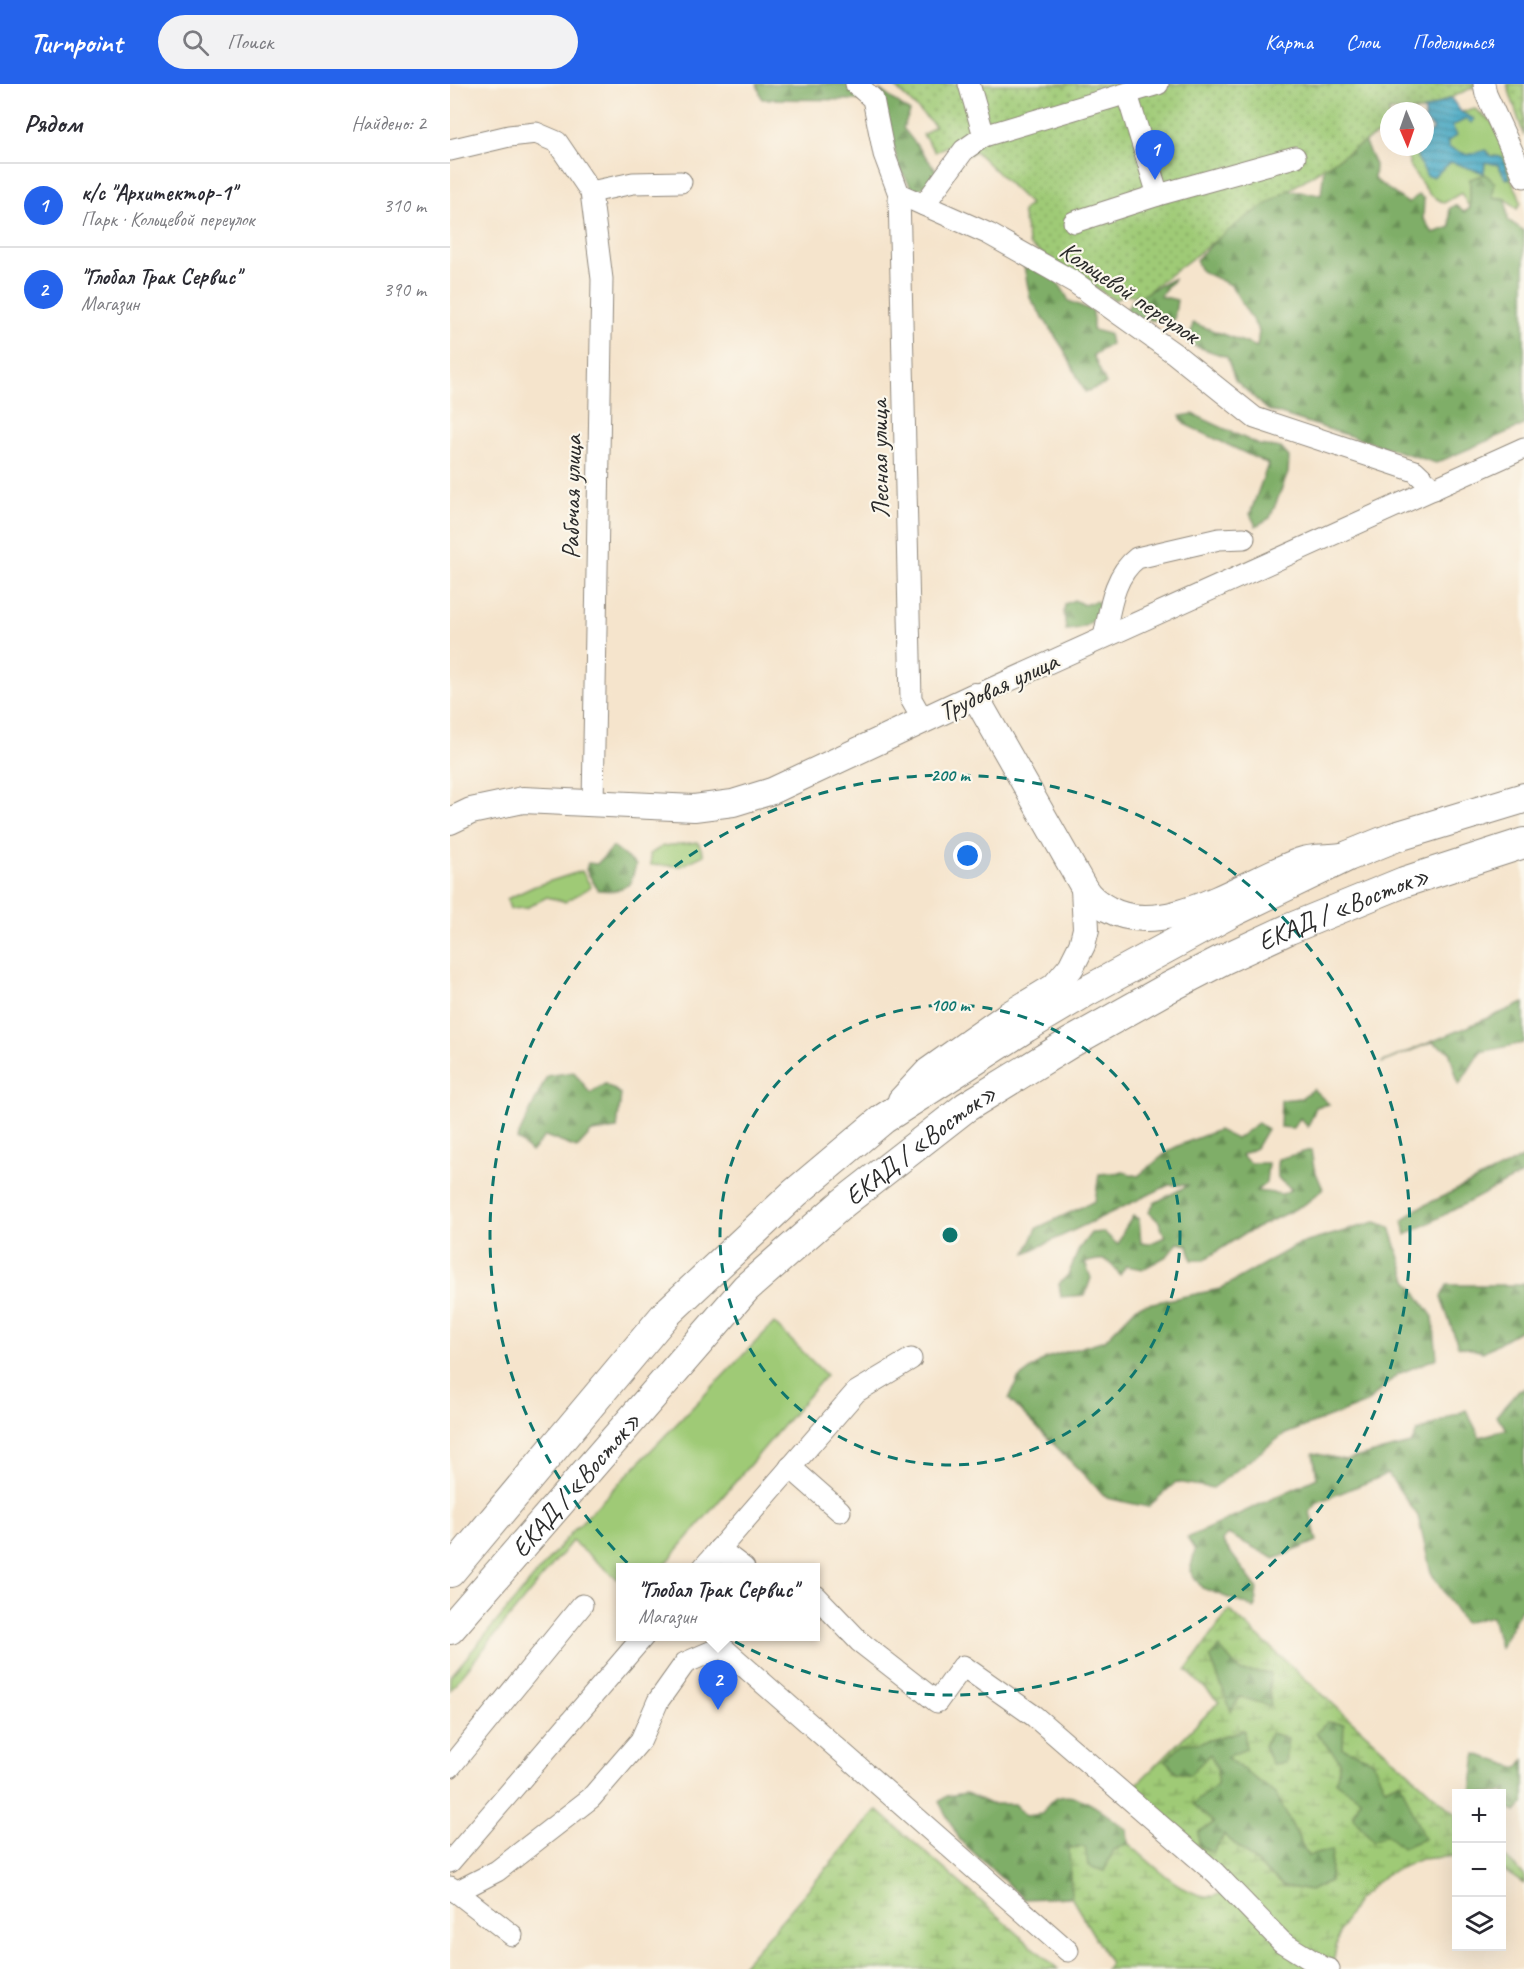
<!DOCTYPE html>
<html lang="ru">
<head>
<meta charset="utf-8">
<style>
  body { margin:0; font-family:Caveat,sans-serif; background:#f2f2f3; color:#2b2b33 }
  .controls { position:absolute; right:18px; bottom:18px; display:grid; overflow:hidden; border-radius:0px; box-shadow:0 6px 24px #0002 }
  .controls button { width:54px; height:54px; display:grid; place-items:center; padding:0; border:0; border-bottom:2px solid #e1e1e2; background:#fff; color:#2b2b33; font:30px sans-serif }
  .compass { position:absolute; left:930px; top:18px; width:54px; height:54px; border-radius:50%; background:#fff; box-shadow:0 6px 24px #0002; rotate:178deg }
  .you { position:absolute; left:518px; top:772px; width:21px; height:21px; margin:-15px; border:4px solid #fff; border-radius:50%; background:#1a73e8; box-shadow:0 0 0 9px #1a73e833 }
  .badge { display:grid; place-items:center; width:39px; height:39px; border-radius:50%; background:#2563eb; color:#fff; font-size:20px; font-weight:700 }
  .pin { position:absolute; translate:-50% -50px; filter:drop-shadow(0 2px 3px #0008) }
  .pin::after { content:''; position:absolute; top:32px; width:21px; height:18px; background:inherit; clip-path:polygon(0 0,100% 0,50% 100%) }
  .popup { position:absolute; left:166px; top:1479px; width:204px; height:78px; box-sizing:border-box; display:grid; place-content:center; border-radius:0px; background:#fff; filter:drop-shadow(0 2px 4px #0005); font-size:20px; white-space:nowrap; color:#7c7c81 }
  .popup b { font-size:22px; color:#2b2b33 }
  .popup::after { content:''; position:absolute; left:50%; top:100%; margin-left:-12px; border:12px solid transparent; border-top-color:#fff }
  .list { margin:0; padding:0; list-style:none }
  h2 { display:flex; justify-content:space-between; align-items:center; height:78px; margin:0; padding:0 24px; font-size:26px }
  h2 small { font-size:20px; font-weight:400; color:#7c7c81 }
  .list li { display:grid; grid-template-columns:39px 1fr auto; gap:18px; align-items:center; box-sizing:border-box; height:84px; padding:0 24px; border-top:2px solid #e1e1e2 }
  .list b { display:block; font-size:22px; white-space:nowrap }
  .list p { margin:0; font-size:20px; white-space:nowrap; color:#7c7c81 }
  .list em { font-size:20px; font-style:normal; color:#7c7c81 }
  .icon { flex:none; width:33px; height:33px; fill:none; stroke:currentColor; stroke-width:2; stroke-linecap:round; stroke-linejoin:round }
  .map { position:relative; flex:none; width:1074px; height:1885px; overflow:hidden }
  header { display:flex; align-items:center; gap:36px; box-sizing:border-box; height:84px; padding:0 30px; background:#2563eb; color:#fff }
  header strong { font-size:28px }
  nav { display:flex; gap:33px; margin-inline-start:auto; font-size:21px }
  .search { width:420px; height:54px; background:#f2f2f3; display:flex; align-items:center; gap:15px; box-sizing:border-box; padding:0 21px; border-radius:33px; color:#7c7c81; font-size:22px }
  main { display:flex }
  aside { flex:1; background:#fff }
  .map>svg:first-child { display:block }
  .grass { fill:#9fca76; stroke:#657a50; stroke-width:1.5 }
  .forest { fill:url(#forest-firs); stroke:#556c49; stroke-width:1.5 }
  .wetland { fill:url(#wetland-marsh); stroke:#657a50; stroke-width:1.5; fill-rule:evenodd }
  .garden { fill:url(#garden-dots); stroke:#657a50; stroke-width:1.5 }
  .water { fill:url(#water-rules); stroke:#386a78; stroke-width:1.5 }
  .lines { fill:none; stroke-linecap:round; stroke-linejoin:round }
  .minor-casing { stroke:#90887c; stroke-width:23 }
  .major-casing { stroke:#90887c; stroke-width:28 }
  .highway-casing { stroke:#90887c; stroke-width:32 }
  .minor { stroke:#fff; stroke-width:21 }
  .major { stroke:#fff; stroke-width:26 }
  .highway { stroke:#fff; stroke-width:30 }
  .ring { fill:none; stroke:#0f766e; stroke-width:3; stroke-dasharray:10 8 }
  .labels { text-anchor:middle; stroke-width:4.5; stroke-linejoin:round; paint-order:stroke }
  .street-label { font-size:26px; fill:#2b2b2b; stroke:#fbf7ec }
  .centre { fill:#0f766e; stroke:#fbf7ec; stroke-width:3 }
  .ring-label { font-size:18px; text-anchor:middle; font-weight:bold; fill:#0f766e; stroke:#fbf7ec; stroke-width:4.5; stroke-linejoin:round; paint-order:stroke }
</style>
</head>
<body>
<header>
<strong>Turnpoint</strong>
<div class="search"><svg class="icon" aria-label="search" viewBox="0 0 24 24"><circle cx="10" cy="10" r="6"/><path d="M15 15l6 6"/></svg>Поиск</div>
<nav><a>Карта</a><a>Слои</a><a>Поделиться</a></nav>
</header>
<main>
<aside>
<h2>Рядом<small>Найдено: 2</small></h2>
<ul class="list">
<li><span class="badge">1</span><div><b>к/с &quot;Архитектор-1&quot;</b><p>Парк · Кольцевой переулок</p></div><em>310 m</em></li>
<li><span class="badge">2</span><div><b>&quot;Глобал Трак Сервис&quot;</b><p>Магазин</p></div><em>390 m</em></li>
</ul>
</aside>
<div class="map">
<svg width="1074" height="1885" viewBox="0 0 1074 1885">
  <defs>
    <pattern id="forest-firs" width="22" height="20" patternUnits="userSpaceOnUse" patternTransform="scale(1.5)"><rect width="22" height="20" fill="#7fae67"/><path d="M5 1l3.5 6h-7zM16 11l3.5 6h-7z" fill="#688e55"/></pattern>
    <pattern id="wetland-marsh" width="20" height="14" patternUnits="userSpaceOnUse" patternTransform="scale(1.5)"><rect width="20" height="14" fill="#9fca76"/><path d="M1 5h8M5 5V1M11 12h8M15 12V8" fill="none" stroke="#82a461"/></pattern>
    <pattern id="garden-dots" width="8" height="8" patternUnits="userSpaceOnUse" patternTransform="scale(1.5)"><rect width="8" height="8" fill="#9fca76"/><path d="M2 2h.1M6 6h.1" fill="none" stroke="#82a461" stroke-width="1.8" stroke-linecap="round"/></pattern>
    <pattern id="water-rules" width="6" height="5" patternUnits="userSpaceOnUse" patternTransform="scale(1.5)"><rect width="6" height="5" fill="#44a8c4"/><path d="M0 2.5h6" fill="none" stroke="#39899f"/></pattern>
  </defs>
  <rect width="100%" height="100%" fill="#fbf7ec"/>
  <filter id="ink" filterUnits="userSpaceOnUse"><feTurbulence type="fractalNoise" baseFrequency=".0167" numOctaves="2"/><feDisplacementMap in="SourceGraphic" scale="12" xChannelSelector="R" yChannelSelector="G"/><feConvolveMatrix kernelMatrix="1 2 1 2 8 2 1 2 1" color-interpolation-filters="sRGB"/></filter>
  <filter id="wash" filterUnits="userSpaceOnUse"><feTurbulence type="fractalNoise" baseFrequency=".008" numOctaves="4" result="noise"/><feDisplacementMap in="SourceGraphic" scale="24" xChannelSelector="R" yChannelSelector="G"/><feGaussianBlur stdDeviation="1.35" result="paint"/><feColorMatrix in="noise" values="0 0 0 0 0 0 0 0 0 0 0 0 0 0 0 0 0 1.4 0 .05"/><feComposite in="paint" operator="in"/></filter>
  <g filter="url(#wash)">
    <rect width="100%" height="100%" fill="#f5e4cc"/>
    <g class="grass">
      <polygon points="1025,25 1043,39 1066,91 1061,96 1068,109 1071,119 1067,125 1056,115 1042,113 1020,95 1020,124 1011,109 994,119 980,111 960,83 956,63 968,63 967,73 983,93 1001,78 1034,89 1035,77 1048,81 1056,95 1060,94 1052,73 1041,72 1036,66 1018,71 999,64 997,58 1002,42 1016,35 1023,35 1011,28"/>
      <polygon points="248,758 254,771 231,782 201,781 200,770 213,762"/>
      <polygon points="132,787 141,803 115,818 97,813 76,824 60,825 57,815 85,802"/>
      <polygon points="324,1239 376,1291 213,1483 170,1484 170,1497 122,1457 0,1606 0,1593 121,1449"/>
    </g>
    <g class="forest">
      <polygon points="307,0 399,0 409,16 312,15"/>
      <polygon points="430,6 460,28 453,44 487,87 481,100 464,107 449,84"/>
      <polygon points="913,55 925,81 924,95 958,119 968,111 974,115 973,134 983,149 1001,143 999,125 1005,121 1014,128 1020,124 1020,95 1035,90 1045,99 1042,113 1056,115 1058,136 1074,147 1074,341 986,379 818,326 785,296 777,273 739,260 743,239 807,263 809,247 781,201 751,187 746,176 791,132 824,104 871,111 876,65"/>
      <path d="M 574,182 C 599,190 607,192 619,217 L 643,227 L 643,246 L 659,250 L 661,260 L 643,271 L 656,300 L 635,308 L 613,264 L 580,214 Z"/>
      <polygon points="725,194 710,212 727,216 724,236 700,236 696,232 690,236 675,228 683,215"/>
      <polygon points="743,330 809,361 831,364 839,373 838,389 820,434 806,442 800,430 818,380 734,340 730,332"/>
      <path d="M 624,516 L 634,521 L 645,517 L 655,522 C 644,538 636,545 616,546 L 614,528 L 615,520 Z"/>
      <polygon points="163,763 186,781 180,800 165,807 148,806 136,786 138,779 147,780"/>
      <polygon points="1074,919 1074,959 1030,968 1009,1001 999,967 982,958 931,979"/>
      <polygon points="124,988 140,1009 155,1000 171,1010 167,1045 142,1048 127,1064 95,1052 81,1068 67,1055 97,992"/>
      <polygon points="863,1005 879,1020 866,1023 858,1043 850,1034 843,1044 830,1043 831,1016 851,1014"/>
      <path d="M 808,1039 L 817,1045 L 806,1064 L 791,1071 L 800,1079 L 818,1079 L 816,1099 L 806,1107 L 833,1110 L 842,1105 C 828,1096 824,1094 828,1075 L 861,1066 L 864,1084 L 873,1105 L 855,1120 L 792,1151 L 754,1176 L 742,1176 L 738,1161 L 728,1159 L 717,1172 L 693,1185 L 676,1182 L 670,1191 C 657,1174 656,1173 635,1179 L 641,1194 L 635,1211 L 611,1213 L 609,1200 L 618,1191 L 629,1165 L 641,1149 L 654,1148 L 668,1161 L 674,1146 L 683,1132 L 689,1135 L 691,1159 L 699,1160 L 715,1153 L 709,1138 L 699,1128 L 704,1119 L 739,1101 L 719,1101 L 576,1169 L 587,1144 L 645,1117 L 649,1090 L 673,1088 L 688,1092 L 720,1066 L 732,1060 L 768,1046 L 786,1055 Z"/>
      <polygon points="1074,1073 1074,1089 956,1151 953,1137 965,1126"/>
      <polygon points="925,1138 940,1143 957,1196 983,1233 987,1274 948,1290 916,1319 833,1351 763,1404 726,1398 698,1423 657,1414 559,1315 568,1295 596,1274 655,1256 688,1222 770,1205 847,1161"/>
      <polygon points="1074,1199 1074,1244 1033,1268 1008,1262 991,1213 997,1201 1071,1201"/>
      <polygon points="1074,1304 1074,1525 1071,1525 1050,1564 1042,1532 1014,1539 981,1489 968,1432 938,1390 868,1418 860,1428 867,1457 825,1475 778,1450 772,1457 807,1504 805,1524 752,1504 740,1487 745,1466 737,1454 867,1394 863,1369 895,1376 961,1360 967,1348 1016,1326 1030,1353 1057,1345 1046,1332 1069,1306"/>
      <polygon points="769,1562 821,1589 819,1603 821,1622 781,1628 760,1573"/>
      <polygon points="877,1638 894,1640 893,1664 922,1676 935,1704 950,1697 975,1755 951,1764 923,1757 903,1734 910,1715 886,1698 865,1649"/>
      <polygon points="795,1646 796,1665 777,1674 826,1710 858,1772 882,1766 880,1797 860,1807 833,1802 774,1751 763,1770 748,1761 747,1748 763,1739 742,1720 767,1701 726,1688 715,1675 733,1659 749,1659"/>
      <polygon points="821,1649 838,1654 836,1679 822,1680 814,1662"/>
      <polygon points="1026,1670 1068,1684 1074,1676 1074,1719 1066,1728 1052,1721 1052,1714 1058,1704 1051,1709 1021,1709"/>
      <path d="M 516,1709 L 540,1720 L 564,1720 L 575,1732 L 592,1730 C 594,1727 597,1721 600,1718 C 625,1699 657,1732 677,1746 L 678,1759 L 664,1766 L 654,1787 L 637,1782 L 620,1764 L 621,1813 L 574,1815 L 510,1756 L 489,1718 L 497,1712 Z"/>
    </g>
    <g class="wetland">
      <path d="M 779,1526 L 1006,1731 L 1006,1772 L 971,1775 L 936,1790 L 908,1815 L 889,1848 L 882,1885 L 656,1885 L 660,1879 L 621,1813 L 619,1764 L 635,1763 L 638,1782 L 654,1787 L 664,1766 L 678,1759 C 698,1776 736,1816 764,1812 C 768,1811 774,1808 777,1806 L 682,1705 L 769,1618 L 736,1586 ZM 769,1563 L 790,1587 L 821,1589 L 819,1603 L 821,1622 L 790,1613 L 781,1627 L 760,1573 ZM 877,1638 L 894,1640 L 893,1664 L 922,1676 L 935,1704 L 950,1697 L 974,1755 L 952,1764 L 937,1751 L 923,1757 L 903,1734 L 910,1715 L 886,1698 L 890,1677 L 866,1649 ZM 794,1646 L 796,1665 L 777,1673 L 826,1710 L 858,1772 L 882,1766 L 880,1797 L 860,1807 L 833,1802 L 774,1751 L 763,1769 L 749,1762 L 748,1748 L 764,1739 L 743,1720 L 767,1701 L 767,1685 L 760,1670 L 740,1691 L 726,1688 L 715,1676 L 733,1659 L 749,1659 ZM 821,1649 L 838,1654 L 835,1679 L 822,1680 L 814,1662 Z"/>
      <polygon points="427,1726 608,1885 289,1885"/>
      <polygon points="1052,1771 1074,1791 1074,1800 1052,1785"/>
    </g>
    <g class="garden">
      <polygon points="442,0 1028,0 1028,1 972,27 939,27 939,45 919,55 795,134 692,212 674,210 665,216 579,161 572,127 580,120 525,67 519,71 505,58 485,68 473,51 485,42"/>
      <polygon points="1057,0 1074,0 1074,52"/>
    </g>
    <polygon class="water" points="1001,14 1011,28 1024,35 1022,39 1016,35 1002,42 1007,51 997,58 999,64 1018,71 1036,66 1041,72 1052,73 1060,94 1056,95 1048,81 1035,78 1034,89 1001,78 983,93 977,92 967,73 968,63 975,63 975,53 984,45 975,37 975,27 972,27"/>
  </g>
  <g filter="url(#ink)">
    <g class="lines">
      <defs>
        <g id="minor">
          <polyline points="406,0 423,15 434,70 449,110 539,150 624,198 725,270 805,334 965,387 984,405"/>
          <polyline points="519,0 534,52 708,0"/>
          <polyline points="1034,0 1036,10 1074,93"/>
          <polyline points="677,10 708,111 845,73"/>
          <polyline points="0,66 59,52 86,49 107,58 141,108 183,99 231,98"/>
          <polyline points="141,108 152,195 143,720"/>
          <polyline points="449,110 461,615 473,636"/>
          <polyline points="474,121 514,66 534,52"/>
          <polyline points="624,138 708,111"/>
          <path d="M 654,553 C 660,526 663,492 687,474 L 769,455 L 794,454"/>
          <polyline points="525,612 1074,364"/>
          <polyline points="340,1383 390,1427"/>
          <polyline points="269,1465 294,1484"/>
          <polyline points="253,1484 406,1308 461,1275"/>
          <polyline points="366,1512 410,1558 487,1618 513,1582 584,1632 765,1789 832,1858 874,1884 879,1885"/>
          <polyline points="0,1683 132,1521"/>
          <polyline points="0,1778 194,1552"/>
          <polyline points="0,1803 62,1851"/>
          <polyline points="6,1808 47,1787 141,1714 191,1656 208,1617 235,1579 272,1563 618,1867"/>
        </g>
        <g id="major">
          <path d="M 0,737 L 21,727 L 73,716 L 244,724 L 283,719 L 322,707 L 525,612 L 634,804 C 640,814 648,819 658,825 C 715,857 796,796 850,777 C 862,772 879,774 891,772"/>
          <polyline points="451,1016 478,987 556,932 604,903 621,883 632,861 636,845 634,804"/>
        </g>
        <g id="highway">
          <polyline points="0,1488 217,1229 345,1109 433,1035 576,943 635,908 784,827 898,772 945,753 1074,714"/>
          <path id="s1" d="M 0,1545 L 296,1204 L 393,1119 L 516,1023 L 620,959 L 718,904 L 772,876 L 839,845 L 954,798 L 1074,759"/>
        </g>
      </defs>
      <use href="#minor" class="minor-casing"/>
      <use href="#major" class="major-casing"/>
      <use href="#highway" class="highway-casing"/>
      <use href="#minor" class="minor"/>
      <use href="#major" class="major"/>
      <use href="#highway" class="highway"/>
    </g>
  </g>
  <g class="ring">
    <circle cx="500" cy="1151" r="230"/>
    <circle cx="500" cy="1151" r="460"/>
  </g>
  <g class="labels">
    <g class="street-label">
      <text transform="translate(680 208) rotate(34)" y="9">Кольцевой переулок</text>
      <text transform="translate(429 375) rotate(-91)" y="9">Лесная улица</text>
      <text transform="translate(121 413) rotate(-89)" y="9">Рабочая улица</text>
      <text transform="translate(548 602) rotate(-25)" y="9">Трудовая улица</text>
      <text dy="9" stroke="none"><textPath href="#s1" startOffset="1164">ЕКАД / «Восток»</textPath></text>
      <text dy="9" stroke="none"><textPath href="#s1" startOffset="678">ЕКАД / «Восток»</textPath></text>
      <text dy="9" stroke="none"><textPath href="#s1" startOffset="192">ЕКАД / «Восток»</textPath></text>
    </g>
  </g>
  <circle cx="500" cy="1151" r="9" class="centre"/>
  <g class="ring-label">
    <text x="500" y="697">200 m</text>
    <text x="500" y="927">100 m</text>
  </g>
</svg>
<div class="controls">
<button>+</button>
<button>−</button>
<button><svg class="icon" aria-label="layers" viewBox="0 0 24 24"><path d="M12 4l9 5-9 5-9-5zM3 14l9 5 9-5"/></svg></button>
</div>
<svg class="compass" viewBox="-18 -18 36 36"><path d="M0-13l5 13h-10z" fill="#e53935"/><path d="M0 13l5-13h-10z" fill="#7c7c81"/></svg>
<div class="you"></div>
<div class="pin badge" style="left:705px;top:96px">1</div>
<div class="pin badge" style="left:268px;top:1626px">2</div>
<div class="popup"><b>&quot;Глобал Трак Сервис&quot;</b>Магазин</div>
</div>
</main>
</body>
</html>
